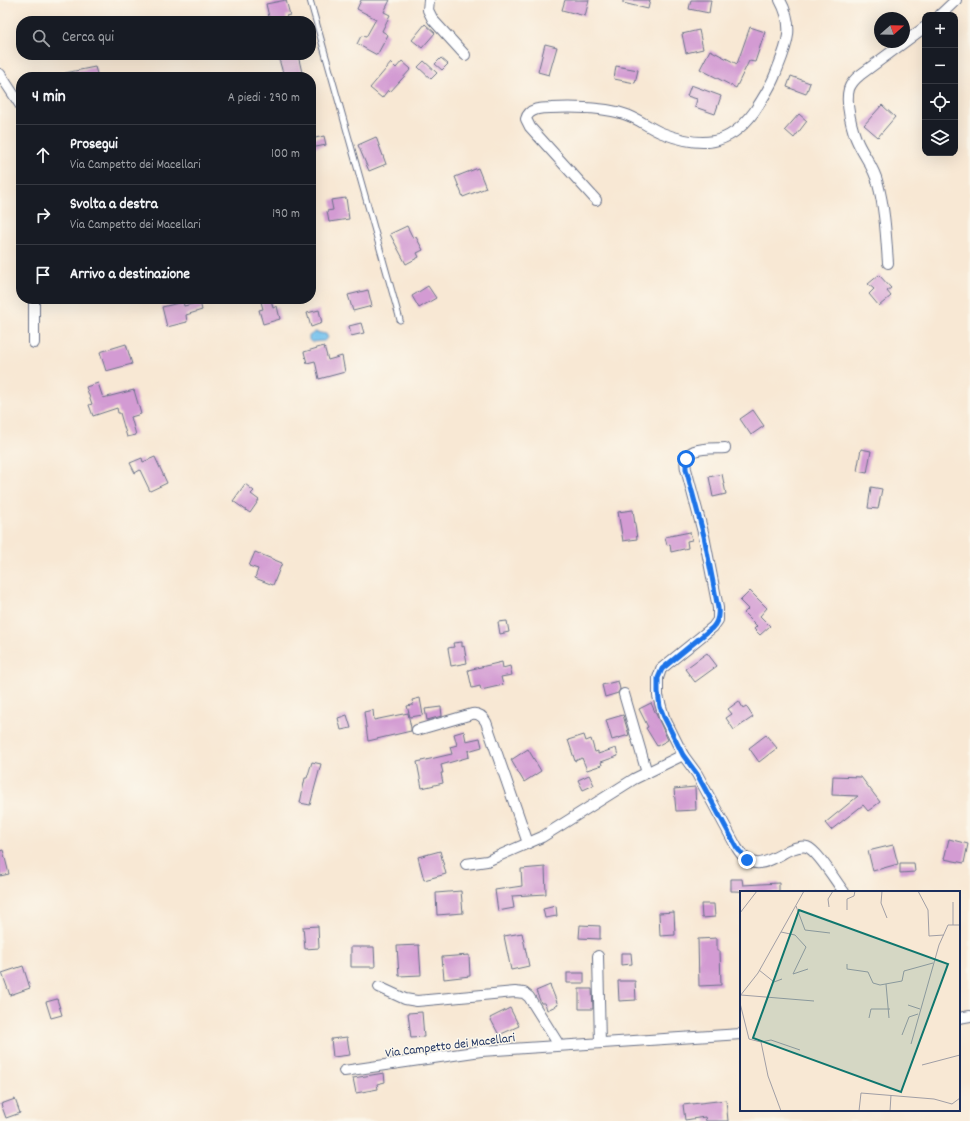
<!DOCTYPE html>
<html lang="it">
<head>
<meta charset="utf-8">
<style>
  body { margin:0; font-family:Dekko,sans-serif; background:#242831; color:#f1f3f6 }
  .controls { position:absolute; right:12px; top:12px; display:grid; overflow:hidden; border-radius:8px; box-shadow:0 4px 16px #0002 }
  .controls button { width:36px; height:36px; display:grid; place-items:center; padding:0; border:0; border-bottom:1px solid #363941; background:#171b24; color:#f1f3f6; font:20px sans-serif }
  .compass { position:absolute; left:874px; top:12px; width:36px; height:36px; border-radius:50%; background:#171b24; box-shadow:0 4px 16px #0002; rotate:70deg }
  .stop { position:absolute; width:12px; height:12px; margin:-9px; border:3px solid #1a73e8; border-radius:50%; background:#fff }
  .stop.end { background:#1a73e8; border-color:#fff; box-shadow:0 1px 4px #0008 }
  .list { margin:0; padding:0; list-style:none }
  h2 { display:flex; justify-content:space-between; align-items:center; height:52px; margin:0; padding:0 16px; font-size:17px }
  h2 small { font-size:13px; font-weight:400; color:#9ea1a6 }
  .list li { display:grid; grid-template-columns:26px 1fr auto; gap:12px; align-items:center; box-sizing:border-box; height:60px; padding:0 16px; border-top:1px solid #363941 }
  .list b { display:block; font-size:15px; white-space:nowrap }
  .list p { margin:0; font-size:13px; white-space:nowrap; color:#9ea1a6 }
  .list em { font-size:13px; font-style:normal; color:#9ea1a6 }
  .icon { flex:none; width:22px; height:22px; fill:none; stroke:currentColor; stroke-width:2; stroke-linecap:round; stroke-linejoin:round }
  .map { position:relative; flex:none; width:970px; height:1121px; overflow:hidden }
  .search { position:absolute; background:#171b24; box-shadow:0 4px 16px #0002; left:16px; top:16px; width:300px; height:44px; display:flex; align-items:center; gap:10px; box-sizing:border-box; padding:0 14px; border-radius:16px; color:#9ea1a6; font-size:15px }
  .panel { position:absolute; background:#171b24; box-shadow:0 4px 16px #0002; left:16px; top:72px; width:300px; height:232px; border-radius:16px }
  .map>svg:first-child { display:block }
  .water { fill:#73c1ed; stroke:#4778a6 }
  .building { fill:#d39bd3 }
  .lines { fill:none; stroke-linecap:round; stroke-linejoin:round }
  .service-casing { stroke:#687087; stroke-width:7 }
  .minor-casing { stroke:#687087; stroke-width:12 }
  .service { stroke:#fff; stroke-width:5 }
  .minor { stroke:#fff; stroke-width:10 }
  .route { stroke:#1a73e8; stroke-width:5 }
  .labels { text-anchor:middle; stroke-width:3; stroke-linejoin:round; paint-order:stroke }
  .street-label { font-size:13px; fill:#1b2f5e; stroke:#fbf7ec }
  .inset-road { fill:none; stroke:#a09ea5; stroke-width:1 }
  .view { fill:#0f766e; fill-opacity:0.15; stroke:#0f766e; stroke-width:2 }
  .inset-edge { fill:none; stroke:#1b2f5e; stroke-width:2 }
</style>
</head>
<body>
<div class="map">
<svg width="970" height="1121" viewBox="0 0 970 1121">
  <rect width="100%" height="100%" fill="#fbf7ec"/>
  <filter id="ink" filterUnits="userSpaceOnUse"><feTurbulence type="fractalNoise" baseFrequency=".025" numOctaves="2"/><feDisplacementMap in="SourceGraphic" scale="8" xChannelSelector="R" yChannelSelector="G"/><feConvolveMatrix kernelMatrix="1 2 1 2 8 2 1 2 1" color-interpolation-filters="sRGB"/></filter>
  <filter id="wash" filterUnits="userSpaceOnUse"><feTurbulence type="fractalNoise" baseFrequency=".012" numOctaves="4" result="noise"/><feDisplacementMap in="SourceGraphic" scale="16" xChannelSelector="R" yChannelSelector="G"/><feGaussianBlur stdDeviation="0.9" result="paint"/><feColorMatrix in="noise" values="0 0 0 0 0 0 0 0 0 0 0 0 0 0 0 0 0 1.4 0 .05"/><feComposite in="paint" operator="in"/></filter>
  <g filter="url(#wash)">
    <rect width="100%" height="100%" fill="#f8e8d4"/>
    <polygon class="water" points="315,332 326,334 328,338 324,341 311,342 309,340 309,336"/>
    <g id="blocks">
      <g class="building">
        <polygon points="286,0 290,15 286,16 287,21 270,21 266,4"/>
        <polygon points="361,0 390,0 384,12 390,15 382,31 388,35 377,55 357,44 361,36 366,37 376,19 357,9"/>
        <polygon points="565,0 589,0 585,16 562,10"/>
        <polygon points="623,0 650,0 648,9 623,3"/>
        <polygon points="691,0 711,0 709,13 689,9"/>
        <polygon points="425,24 435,33 422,48 412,40"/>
        <polygon points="750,27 765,32 755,62 749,61 736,88 700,69 710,50 737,64"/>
        <polygon points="699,30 703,49 686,53 682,34"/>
        <polygon points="545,44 557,47 549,75 538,72"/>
        <polygon points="293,55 298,55 303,77 284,77 279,59"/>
        <polygon points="441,58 448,64 442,70 435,64"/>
        <polygon points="402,61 411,69 390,92 388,90 382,98 370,88 391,63 396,68"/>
        <polygon points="424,61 437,73 431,79 418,67"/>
        <polygon points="616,66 638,70 635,83 614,79"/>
        <polygon points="95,67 98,77 65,77 65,73"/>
        <polygon points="791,76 810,83 806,94 787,87"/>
        <polygon points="691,85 721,96 715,114 695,107 697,99 687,96"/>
        <polygon points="882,105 895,117 878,137 864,125"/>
        <polygon points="799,114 807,121 794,138 785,130"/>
        <polygon points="324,136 326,145 311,148 311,139"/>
        <polygon points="376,137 386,164 369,171 358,145"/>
        <polygon points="478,168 486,188 463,197 455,177"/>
        <polygon points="346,198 349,219 329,222 327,211 333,210 331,200"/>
        <polygon points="407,226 413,238 416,237 423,250 417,253 419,257 406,264 390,234"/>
        <polygon points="879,275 891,288 887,291 891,296 879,306 869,294 874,289 868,284"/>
        <polygon points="428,286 436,298 419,308 412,296"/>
        <polygon points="368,290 372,306 353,311 348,295"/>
        <polygon points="271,299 273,308 277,306 280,319 263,324 259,310 263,309 261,302"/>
        <polygon points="183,302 184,306 200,302 202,310 186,315 187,322 167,327 162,307"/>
        <polygon points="319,310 322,323 311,327 307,313"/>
        <polygon points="361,323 364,333 351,336 349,326"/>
        <polygon points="126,344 132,364 106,371 100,352"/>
        <polygon points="324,346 328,360 342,356 345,372 319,379 315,361 307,363 304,352"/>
        <polygon points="98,383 103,398 134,390 141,414 131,417 136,435 127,437 120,413 118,413 117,408 93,416 89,405 92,404 86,387"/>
        <polygon points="753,410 764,426 751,435 740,419"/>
        <polygon points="861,449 871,451 867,473 857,471"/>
        <polygon points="155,457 167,483 150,491 140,470 135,473 130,463 142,458 143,462"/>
        <polygon points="722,474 726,494 713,497 709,477"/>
        <polygon points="245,484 254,491 251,494 259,500 250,513 233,501"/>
        <polygon points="871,487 882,489 878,509 868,508"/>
        <polygon points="633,510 637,539 623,541 618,512"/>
        <polygon points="690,532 692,540 687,541 688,548 671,552 670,544 667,545 665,537"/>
        <polygon points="255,552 282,563 273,585 255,578 258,569 249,566"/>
        <polygon points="750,591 767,608 760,616 770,626 760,635 754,629 757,626 744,613 748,609 740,601"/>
        <polygon points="507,621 509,632 500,634 498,622"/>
        <polygon points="462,642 462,647 464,646 467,663 451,666 448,648 454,647 453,643"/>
        <polygon points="707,653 717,666 695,682 685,669"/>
        <polygon points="502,662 503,668 510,666 512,675 501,677 503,685 481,690 480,686 472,688 468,670"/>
        <polygon points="618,681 620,689 618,693 605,697 602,685"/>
        <polygon points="420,698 423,715 410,717 407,706 413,705 412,700"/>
        <polygon points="739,701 743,708 746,706 753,717 734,730 726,718 732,714 728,709"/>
        <polygon points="651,703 668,740 657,746 646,728 648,727 639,709"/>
        <polygon points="441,707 442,716 427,720 425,709"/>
        <polygon points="373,710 374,720 408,713 411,728 411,731 368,741 364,712"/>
        <polygon points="347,715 351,728 341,730 338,718"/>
        <polygon points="623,715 629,735 612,740 606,720"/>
        <polygon points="464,731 466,741 480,738 482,747 468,751 469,757 441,765 443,773 441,773 443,783 422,788 417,762 452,754 450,747 457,745 454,734"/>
        <polygon points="584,735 586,741 591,739 595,752 598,751 598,754 616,748 618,756 601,762 602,765 587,770 582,758 575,761 568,740"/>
        <polygon points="766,735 777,748 759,762 749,748"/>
        <polygon points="528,749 541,771 524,782 511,760"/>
        <polygon points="312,762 321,764 310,805 300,803 305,778 307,778"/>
        <polygon points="589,775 594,785 583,790 578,780"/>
        <polygon points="833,776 861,777 880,802 868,811 863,805 831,830 825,823 858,796 832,795"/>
        <polygon points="695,787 696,810 676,811 674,789"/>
        <polygon points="949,839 968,844 964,863 944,859"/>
        <polygon points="893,845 898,864 873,871 868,851"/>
        <polygon points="3,850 9,874 0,876 0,851"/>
        <polygon points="440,851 446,874 424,880 418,857"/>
        <polygon points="900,863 914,863 915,872 900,873"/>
        <polygon points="545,867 546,894 512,896 514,908 498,911 495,890 522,886 521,869"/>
        <polygon points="731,879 742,879 743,885 779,883 779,892 731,891"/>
        <polygon points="461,891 463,913 437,915 436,893"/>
        <polygon points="701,904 714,904 715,917 702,918"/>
        <polygon points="556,906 557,916 545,918 543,909"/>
        <polygon points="674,912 675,935 660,936 659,913"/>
        <polygon points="580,925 600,926 600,939 579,938"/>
        <polygon points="318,926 319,948 305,949 303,927"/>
        <polygon points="522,933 529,966 511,970 504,936"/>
        <polygon points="717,938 717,951 720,951 721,985 699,986 698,939"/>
        <polygon points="419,945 421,975 399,976 397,946"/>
        <polygon points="351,947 374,947 375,967 351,967"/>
        <polygon points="621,953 631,953 632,964 621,965"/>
        <polygon points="469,955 470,976 444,979 442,957"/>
        <polygon points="23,966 30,988 10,995 2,973"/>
        <rect x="567" y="973" width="17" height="10"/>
        <polygon points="618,981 635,981 636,1000 619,1001"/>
        <polygon points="550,985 558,1005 547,1010 545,1003 541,1003 536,991"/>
        <polygon points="579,989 592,989 593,1009 579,1009"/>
        <polygon points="57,999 62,1015 51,1018 46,1002"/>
        <polygon points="510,1008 519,1026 499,1035 490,1018"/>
        <polygon points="422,1012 424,1037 411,1038 408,1013"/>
        <polygon points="347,1037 350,1055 333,1057 331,1039"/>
        <polygon points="384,1073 385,1082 377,1084 378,1089 356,1093 353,1078"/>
        <polygon points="15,1099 20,1113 6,1118 1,1104"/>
        <polygon points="726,1100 728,1121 706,1121 705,1117 685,1120 683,1105"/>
      </g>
    </g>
  </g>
  <g filter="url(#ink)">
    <use href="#blocks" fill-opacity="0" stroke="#687087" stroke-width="1"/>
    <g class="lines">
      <defs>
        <polyline id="service" points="310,0 400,320"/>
        <g id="minor">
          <polyline points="429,0 428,10 433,20 465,55"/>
          <polyline points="940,15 956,0"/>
          <polyline points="0,74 21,106"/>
          <path d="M 596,200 L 530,127 L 526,119 C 529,108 542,108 551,108 C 575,107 601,107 624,114 C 638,118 649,128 662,133 C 701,148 728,147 754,112 C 762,100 770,88 775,75 C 786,47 796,29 780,0"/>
          <path d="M 888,263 C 886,236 885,210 878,184 C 874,167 865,158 858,143 C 852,131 845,103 849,89 C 851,83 855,79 860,75 L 925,27"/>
          <polyline points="34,299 34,343"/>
          <path d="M 725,448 C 709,449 681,445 686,469 L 704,536 L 718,608 L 718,620 L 713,627 L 661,669 L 658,678 L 658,696 L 664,717 L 683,755 L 697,774 L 737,848 C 753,874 768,861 789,850 C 795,848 801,845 807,847 C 818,851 836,882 844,892"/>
          <polyline points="624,694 647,773"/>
          <path d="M 417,730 L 472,714 C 479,713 483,717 486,722 L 528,843"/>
          <polyline points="466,864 487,861 542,837 634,779 683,755"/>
          <polyline points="598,956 600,1043"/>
          <polyline points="379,987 405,999 417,1001 515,992 524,993 529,997 559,1045"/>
          <polyline points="959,1018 970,1016"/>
          <polyline points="344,1071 481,1051 741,1034"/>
        </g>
      </defs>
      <use href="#service" class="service-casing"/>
      <use href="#minor" class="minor-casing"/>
      <use href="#service" class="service"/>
      <use href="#minor" class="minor"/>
    </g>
  </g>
  <g class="lines" filter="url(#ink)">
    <path class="route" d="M 686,459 L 686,469 L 704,536 L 718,608 C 719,616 718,622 712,628 L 662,669 L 658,678 L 658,692 L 660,707 L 664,717 L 683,755 L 697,774 L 737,848 L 747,860"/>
  </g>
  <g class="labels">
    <g class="street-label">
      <text transform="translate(450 1044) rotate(-7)" y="5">Via Campetto dei Macellari</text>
    </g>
  </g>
  <g transform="translate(740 891)">
    <rect width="220" height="220" fill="#f8e8d4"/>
    <path class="inset-road" d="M 142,0 L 141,12 L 147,27M 178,0 L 188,19 L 189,45 L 204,44M 213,11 L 213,34M 56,15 L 65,39 L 90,42M 89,16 L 88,8 L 93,0M 107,19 L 107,8 L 114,5 L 115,0M 0,22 L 17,0M 41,41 L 55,44 L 66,56 L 53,83 L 68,78M 107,73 L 107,78 L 128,81 L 133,92 L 140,94 L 162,90 L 164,80 L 193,72M 19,79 L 34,91 L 42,88M 146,93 L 149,127M 1,104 L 74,110M 0,105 L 18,82 L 64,0M 0,112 L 9,148 L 21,151 L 28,185 L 41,220M 168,114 L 180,118M 129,127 L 131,118 L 150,118M 162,144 L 169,126 L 178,123M 21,151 L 31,149 L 60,159M 171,153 L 199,54 L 208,34 L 220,34M 182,174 L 220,164M 119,220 L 121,202 L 194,208 L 212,213 L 220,207M 150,220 L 151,204"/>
    <path class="view" d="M 59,19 L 208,73 L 161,201 L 13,147 Z"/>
    <rect width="220" height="220" class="inset-edge"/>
  </g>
</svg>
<div class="controls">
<button>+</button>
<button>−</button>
<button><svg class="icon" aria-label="locate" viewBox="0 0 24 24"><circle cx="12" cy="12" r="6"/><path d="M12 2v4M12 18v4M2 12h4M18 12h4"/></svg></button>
<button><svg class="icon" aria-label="layers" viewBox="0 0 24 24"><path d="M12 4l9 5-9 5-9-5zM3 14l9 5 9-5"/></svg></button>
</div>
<svg class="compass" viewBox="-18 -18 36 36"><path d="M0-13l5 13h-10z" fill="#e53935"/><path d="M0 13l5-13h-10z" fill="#9ea1a6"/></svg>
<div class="stop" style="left:686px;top:459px"></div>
<div class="stop end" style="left:747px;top:860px"></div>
<div class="search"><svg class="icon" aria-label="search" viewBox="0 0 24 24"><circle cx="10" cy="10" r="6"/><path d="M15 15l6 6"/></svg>Cerca qui</div>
<section class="panel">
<h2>4 min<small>A piedi · 290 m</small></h2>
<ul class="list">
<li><svg class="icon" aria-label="ahead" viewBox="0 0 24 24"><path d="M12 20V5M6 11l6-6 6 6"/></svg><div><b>Prosegui</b><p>Via Campetto dei Macellari</p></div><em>100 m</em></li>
<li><svg class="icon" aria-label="right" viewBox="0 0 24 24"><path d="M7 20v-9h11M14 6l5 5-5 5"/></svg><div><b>Svolta a destra</b><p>Via Campetto dei Macellari</p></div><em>190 m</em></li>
<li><svg class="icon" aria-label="arrive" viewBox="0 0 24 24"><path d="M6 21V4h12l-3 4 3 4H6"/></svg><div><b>Arrivo a destinazione</b></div></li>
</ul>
</section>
</div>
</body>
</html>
